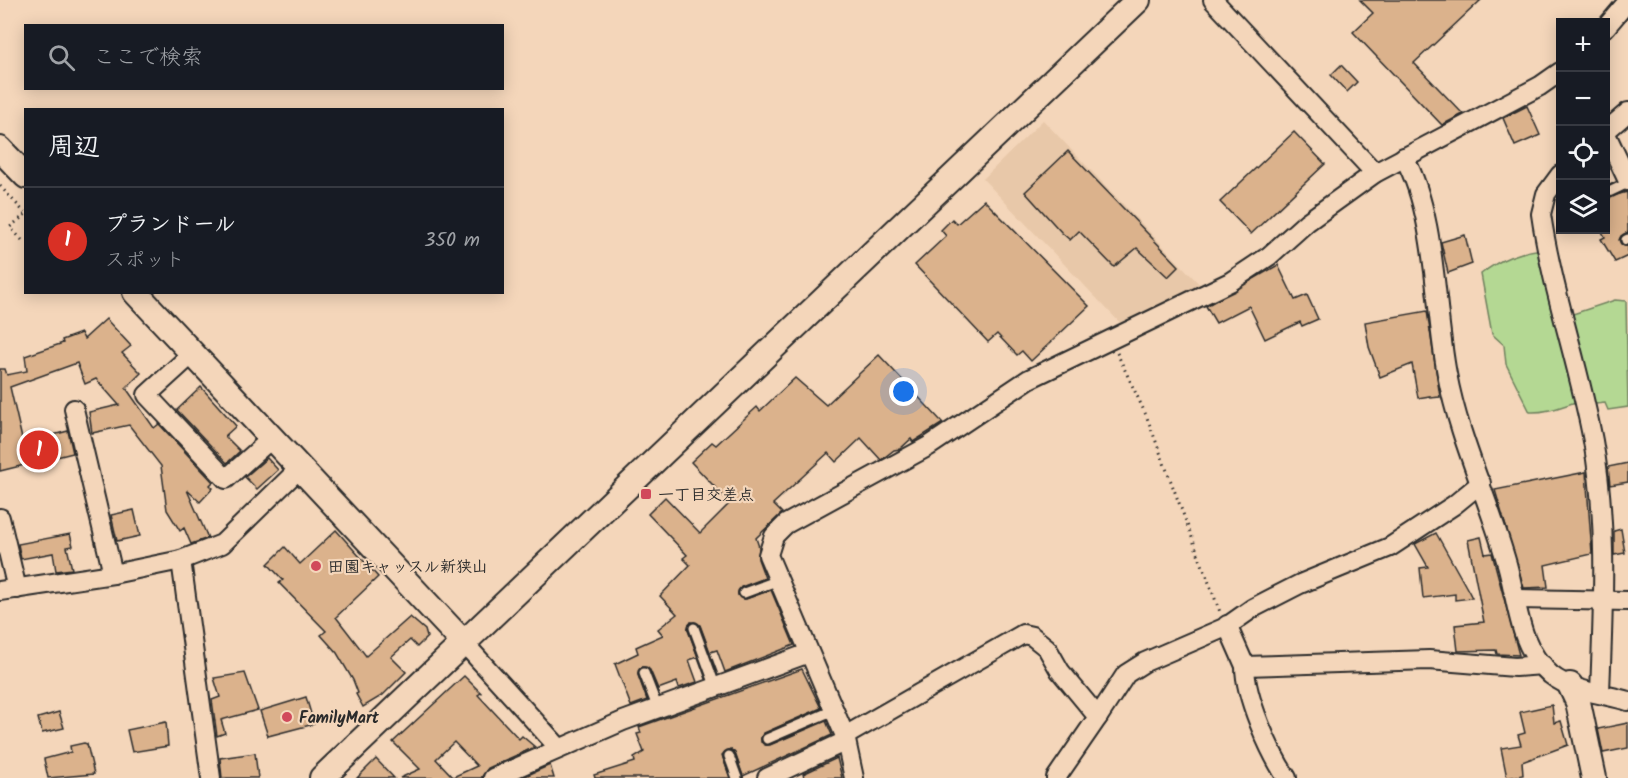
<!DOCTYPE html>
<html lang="ja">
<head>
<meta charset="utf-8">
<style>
  body { margin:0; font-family:Kalam,"Klee One",sans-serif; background:#20242c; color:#f1f3f6 }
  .controls { position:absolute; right:18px; top:18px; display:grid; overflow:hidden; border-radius:0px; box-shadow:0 3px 15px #0003 }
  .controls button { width:54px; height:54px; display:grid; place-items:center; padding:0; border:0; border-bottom:2px solid #363941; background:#171b24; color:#f1f3f6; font:30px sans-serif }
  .you { position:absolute; left:904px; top:392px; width:21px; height:21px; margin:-15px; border:4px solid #fff; border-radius:50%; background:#1a73e8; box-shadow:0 0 0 9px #1a73e833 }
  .badge { display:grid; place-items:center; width:39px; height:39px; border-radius:50%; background:#d93025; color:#fff; font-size:20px; font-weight:700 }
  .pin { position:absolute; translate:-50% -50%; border:3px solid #fff; box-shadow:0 2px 6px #0006 }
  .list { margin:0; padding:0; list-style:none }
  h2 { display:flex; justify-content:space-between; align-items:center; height:78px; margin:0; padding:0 24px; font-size:26px }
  h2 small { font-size:20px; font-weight:400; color:#9ea1a6 }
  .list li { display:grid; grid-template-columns:39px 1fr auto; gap:18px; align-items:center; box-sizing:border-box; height:108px; padding:0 24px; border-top:2px solid #363941 }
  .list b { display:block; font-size:22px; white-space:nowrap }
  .list p { margin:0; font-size:20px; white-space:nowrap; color:#9ea1a6 }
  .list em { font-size:20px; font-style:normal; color:#9ea1a6 }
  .icon { flex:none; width:33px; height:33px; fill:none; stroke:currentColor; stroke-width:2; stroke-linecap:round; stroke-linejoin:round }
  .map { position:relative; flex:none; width:1628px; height:778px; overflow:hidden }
  .search { position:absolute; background:#171b24; box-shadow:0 3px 15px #0003; left:24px; top:24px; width:480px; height:66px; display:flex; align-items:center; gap:15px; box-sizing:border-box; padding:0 21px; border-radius:0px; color:#9ea1a6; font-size:22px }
  .panel { position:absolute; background:#171b24; box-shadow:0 3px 15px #0003; left:24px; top:108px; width:480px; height:186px; border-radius:0px }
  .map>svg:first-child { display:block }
  .built { fill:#e8c8a9 }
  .green { fill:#b4d893; stroke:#70825f; stroke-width:1.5 }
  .building { fill:#dbb28c; stroke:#2b2b2b; stroke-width:1.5; fill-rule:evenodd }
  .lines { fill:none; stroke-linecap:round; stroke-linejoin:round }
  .service-casing { stroke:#2b2b2b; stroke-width:14 }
  .minor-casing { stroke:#2b2b2b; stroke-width:22 }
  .tertiary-casing { stroke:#2b2b2b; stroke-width:28 }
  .path { stroke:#2b2b2b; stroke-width:3; stroke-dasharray:1.5 4.5; stroke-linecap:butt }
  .service { stroke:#f4d6ba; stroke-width:9 }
  .minor { stroke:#f4d6ba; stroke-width:18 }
  .tertiary { stroke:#f4d6ba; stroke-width:24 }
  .poi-dot { fill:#d1495b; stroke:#f4d6ba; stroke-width:2 }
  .labels { text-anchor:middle; stroke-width:4.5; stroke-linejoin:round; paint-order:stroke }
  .poi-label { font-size:16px; font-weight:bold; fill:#2b2b2b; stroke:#f4d6ba; text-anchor:start }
</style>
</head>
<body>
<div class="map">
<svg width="1628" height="778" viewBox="0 0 1628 778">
  <rect width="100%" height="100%" fill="#f4d6ba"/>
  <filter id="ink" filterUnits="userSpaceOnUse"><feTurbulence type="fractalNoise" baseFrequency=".0167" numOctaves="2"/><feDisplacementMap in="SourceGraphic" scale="12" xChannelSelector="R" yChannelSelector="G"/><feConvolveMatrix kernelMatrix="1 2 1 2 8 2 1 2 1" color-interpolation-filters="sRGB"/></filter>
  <g filter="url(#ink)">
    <polygon class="built" points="1043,120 1204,289 1124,327 983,179"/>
    <path class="green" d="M 1542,249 L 1561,318 L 1615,300 L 1626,301 L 1628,407 L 1608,410 L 1605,403 L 1595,404 L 1588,399 C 1567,403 1551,413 1530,412 L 1506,364 L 1504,345 L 1492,334 L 1481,274 C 1500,259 1518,252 1542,249 Z"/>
    <g class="building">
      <polygon points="1360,0 1481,0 1414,63 1463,114 1442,125 1353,32 1373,13"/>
      <polygon points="1341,65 1357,82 1347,92 1331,75"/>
      <polygon points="1527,106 1540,135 1515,146 1503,118"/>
      <polygon points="1294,132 1325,164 1251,234 1220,202"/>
      <polygon points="1068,151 1179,266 1168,277 1137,248 1114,267 1079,231 1070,240 1062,233 1025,192"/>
      <polygon points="1627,192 1628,232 1621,236 1619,240 1622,245 1628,246 1628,256 1615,262 1601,239 1605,237 1601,230 1605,230 1605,198"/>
      <polygon points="984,200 1089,306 1031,361 1022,351 1017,355 997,334 988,342 915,265 946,236 941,230 952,219 957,224"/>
      <polygon points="1465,235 1472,264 1448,273 1441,242"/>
      <polygon points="1278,265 1295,300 1307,295 1318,319 1302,326 1300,322 1265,339 1249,306 1216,323 1206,306"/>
      <polygon points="1427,311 1440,397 1430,398 1430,396 1418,398 1412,364 1380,377 1369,347 1365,322"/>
      <polygon points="106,319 131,346 122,353 141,373 126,388 154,428 159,424 213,482 210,485 213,488 200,502 187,490 208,538 191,544 184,528 180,531 167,510 161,466 129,425 92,433 89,412 119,405 96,379 85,384 77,363 10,387 23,443 68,431 73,453 0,471 0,369 5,369 7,375 27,371 25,356 63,343 62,340 81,333 84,339"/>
      <polygon points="879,355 943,423 913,442 911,439 900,449 894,450 881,460 861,438 836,462 828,453 773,504 782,513 756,538 759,547 758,559 765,578 741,587 738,595 746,599 771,590 794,645 725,672 717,650 710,652 700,625 691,622 688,630 698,657 689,660 697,682 679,688 677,682 658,689 650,670 642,667 638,675 647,700 631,706 615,664 638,653 636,647 663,635 658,629 677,614 660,596 690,565 683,558 687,555 648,514 665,497 700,533 730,503 691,462 712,442 716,445 757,407 760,411 795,378 826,405"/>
      <polygon points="201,387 236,426 225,436 240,451 227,463 177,410"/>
      <polygon points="267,458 278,470 257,489 245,477"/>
      <polygon points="1628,463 1628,482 1610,485 1608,467"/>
      <polygon points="1586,472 1592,554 1545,565 1548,587 1524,588 1495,490"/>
      <polygon points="134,510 140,536 117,541 111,515"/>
      <polygon points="1621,529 1625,553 1614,555 1614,531"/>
      <polygon points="336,530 378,577 336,617 366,656 410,617 425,630 427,637 417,647 410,640 391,657 406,672 383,695 363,707 356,694 358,693 353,680 337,653 321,635 326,631 279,583 283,580 268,564 285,547 300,564"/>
      <polygon points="1436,533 1469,592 1472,598 1455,600 1455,594 1423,598 1420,568 1428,567 1415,544"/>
      <polygon points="70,534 73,546 67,547 72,569 56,571 53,553 21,559 18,544"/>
      <polygon points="1481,537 1485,554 1492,553 1519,655 1497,654 1496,650 1458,651 1455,625 1484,622 1468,540"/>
      <polygon points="802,669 821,708 764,733 761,742 770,745 826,721 832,735 743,776 735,753 730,749 722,755 730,778 595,778 594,775 635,762 634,758 644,752 637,734 641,733 639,727"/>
      <polygon points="245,673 258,710 221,720 225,733 217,736 212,700 220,697 214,678"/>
      <path d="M 464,676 L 481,693 L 478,695 L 519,739 L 522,736 L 535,747 L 488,768 L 481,778 L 400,778 L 420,769 L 393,742 ZM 454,742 L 477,766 L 453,777 L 436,759 Z"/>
      <polygon points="306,697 314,724 268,736 260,711"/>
      <polygon points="1552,705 1554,723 1561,721 1568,745 1522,762 1523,775 1507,778 1501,748 1521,745 1518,735 1525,733 1520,712"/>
      <polygon points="59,712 64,728 42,733 38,718"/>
      <polygon points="166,722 168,746 132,752 127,730"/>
      <polygon points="1628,723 1628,748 1603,753 1598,729"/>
      <polygon points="84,743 87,744 94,774 48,778 44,759 71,752 70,746"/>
      <polygon points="255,753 258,778 222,778 220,758"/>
      <polygon points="837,758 842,778 804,778 803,774"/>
      <polygon points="376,759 394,778 357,778"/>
      <polygon points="550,765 554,778 521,778"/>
    </g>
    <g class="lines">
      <defs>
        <g id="service">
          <polyline points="1609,192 1628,183"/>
          <polyline points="1626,240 1628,239"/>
          <polyline points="744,593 779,580"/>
          <polyline points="694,628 716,688"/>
          <polyline points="644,673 658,709"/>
          <polyline points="767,739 834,710"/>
          <polyline points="729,756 737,778"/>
        </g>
        <g id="minor">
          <polyline points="1213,0 1375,173"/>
          <polyline points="1606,27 1628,1"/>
          <polyline points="1606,131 1628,112"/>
          <polyline points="1606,134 1628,181"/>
          <path d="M 1404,157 C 1437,217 1434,307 1447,374 C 1459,439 1489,500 1507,564 C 1518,603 1518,647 1551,675 C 1571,691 1604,694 1628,701"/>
          <path d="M 1560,175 L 1546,194 L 1541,214 C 1552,290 1579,365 1593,441 C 1608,523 1603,610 1600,692"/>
          <polyline points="192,354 147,395 226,479 272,438"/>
          <polyline points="74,409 113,574"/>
          <polyline points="0,518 17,589"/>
          <polyline points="181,560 211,778"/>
          <polyline points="0,591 113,574 181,560 222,544 300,468"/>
          <polyline points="1516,599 1628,601"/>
          <polyline points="1227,625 1245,666 1429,660 1515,667 1543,665"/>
          <polyline points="464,643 559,748"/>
          <path d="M 1245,666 C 1245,697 1270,753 1287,778"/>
          <polyline points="845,736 1023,634 1032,636 1047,648 1060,671 1098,717 1126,674 1145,662 1226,627 1253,608 1300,584 1390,547 1454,505 1481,483"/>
          <polyline points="493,778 623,721 809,653"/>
          <polyline points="767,778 846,741"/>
          <polyline points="854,778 845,736 768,555 774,536 786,524 929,446 1029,379 1230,282 1269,256 1307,222 1375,173 1540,86 1560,72"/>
          <polyline points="1056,778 1098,717"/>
        </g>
        <g id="tertiary">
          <polyline points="0,149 26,176"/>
          <polyline points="135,292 464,643"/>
          <polyline points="1570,685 1578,702 1594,778"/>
          <polyline points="322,778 1138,0"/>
        </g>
      </defs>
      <use href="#service" class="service-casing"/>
      <use href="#minor" class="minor-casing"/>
      <use href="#tertiary" class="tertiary-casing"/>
      <g class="path">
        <polyline points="0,186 25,213"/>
        <polyline points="22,240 10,227 26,214"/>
        <polyline points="1117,353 1146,415 1220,612"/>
      </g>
      <use href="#service" class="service"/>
      <use href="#minor" class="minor"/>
      <use href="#tertiary" class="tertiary"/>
    </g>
  </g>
  <g class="poi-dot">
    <rect x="640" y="488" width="12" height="12" rx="3"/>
    <circle cx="316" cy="566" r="6"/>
    <circle cx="287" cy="717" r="6"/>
  </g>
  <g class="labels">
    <g class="poi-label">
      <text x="658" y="500">一丁目交差点</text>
      <text x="328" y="572">田園キャッスル新狭山</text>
      <text x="299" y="723">FamilyMart</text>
    </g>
  </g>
</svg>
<div class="controls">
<button>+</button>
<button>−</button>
<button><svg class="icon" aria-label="locate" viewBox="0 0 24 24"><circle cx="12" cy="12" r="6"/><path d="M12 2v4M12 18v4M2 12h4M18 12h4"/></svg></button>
<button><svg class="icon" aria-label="layers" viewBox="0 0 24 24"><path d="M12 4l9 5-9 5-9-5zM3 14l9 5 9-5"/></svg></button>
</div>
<div class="you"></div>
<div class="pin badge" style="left:39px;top:450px">1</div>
<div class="search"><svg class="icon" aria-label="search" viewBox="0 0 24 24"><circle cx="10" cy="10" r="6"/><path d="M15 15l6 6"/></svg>ここで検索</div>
<section class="panel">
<h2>周辺<small></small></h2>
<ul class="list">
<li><span class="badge">1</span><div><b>プランドール</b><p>スポット</p></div><em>350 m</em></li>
</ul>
</section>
</div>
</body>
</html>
